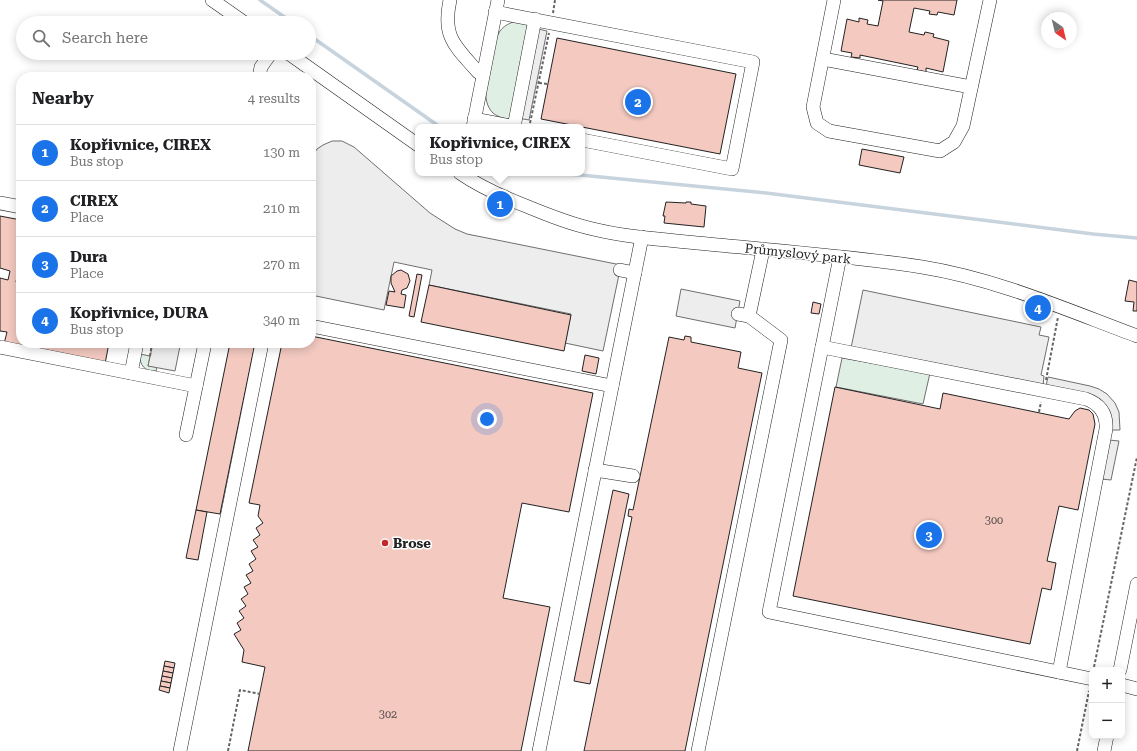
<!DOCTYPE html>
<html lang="en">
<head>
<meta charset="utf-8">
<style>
  body { margin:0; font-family:"Roboto Serif",serif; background:#f2f2f2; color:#202124 }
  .controls { position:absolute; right:12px; bottom:12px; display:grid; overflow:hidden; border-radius:8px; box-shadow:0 2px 10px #0003 }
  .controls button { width:36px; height:36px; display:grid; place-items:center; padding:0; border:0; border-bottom:1px solid #e0e0e0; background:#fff; color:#202124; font:20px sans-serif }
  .compass { position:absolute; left:1041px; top:12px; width:36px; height:36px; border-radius:50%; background:#fff; box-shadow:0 2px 10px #0003; rotate:146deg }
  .you { position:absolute; left:487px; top:419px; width:14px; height:14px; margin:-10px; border:3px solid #fff; border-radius:50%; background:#1a73e8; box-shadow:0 0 0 6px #1a73e833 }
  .badge { display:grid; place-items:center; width:26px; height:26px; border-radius:50%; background:#1a73e8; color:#fff; font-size:13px; font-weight:700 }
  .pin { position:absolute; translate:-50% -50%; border:2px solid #fff; box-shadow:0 1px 4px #0006 }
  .popup { position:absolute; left:415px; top:124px; width:170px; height:52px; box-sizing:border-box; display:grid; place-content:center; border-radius:8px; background:#fff; filter:drop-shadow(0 1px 3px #0005); font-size:13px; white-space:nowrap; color:#757577 }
  .popup b { font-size:15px; color:#202124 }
  .popup::after { content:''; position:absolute; left:50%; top:100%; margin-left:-8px; border:8px solid transparent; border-top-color:#fff }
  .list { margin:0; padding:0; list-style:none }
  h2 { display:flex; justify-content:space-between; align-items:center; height:52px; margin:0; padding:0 16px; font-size:17px }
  h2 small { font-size:13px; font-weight:400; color:#757577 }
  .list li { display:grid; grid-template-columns:26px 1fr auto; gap:12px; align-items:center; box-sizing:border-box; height:56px; padding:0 16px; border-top:1px solid #e0e0e0 }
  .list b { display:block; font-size:15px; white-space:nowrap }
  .list p { margin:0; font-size:13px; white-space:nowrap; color:#757577 }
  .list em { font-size:13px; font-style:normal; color:#757577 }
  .icon { flex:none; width:22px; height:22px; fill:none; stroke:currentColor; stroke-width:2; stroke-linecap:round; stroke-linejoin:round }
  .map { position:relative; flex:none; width:1137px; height:751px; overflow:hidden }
  .search { position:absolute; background:#fff; box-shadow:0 2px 10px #0003; left:16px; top:16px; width:300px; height:44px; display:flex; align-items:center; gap:10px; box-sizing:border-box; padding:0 14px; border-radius:22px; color:#757577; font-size:15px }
  .panel { position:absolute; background:#fff; box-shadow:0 2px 10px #0003; left:16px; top:72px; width:300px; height:276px; border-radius:16px }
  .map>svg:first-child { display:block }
  .green { fill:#e0efe3; stroke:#6f6f6f }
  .parking { fill:#ededed; stroke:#6f6f6f }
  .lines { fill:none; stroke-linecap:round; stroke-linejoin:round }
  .stream { stroke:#c7d3dd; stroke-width:3.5 }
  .building { fill:#f3c9c0; stroke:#222 }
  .minor-casing { stroke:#222; stroke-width:14 }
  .path { stroke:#646464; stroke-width:2; stroke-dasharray:3 2; stroke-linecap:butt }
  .minor { stroke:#fff; stroke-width:13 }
  .poi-dot { fill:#c62828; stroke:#fff; stroke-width:1.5 }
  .labels { text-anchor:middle; stroke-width:3; stroke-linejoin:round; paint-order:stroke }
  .number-label { font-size:11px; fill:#564c4a }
  .street-label { font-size:13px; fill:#222; stroke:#fff }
  .poi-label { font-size:13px; font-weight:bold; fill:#222; stroke:#fff; text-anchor:start }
</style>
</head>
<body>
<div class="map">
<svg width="1137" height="751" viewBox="0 0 1137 751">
  <rect width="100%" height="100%" fill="#fff"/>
  <g class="green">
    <path d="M 513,22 L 526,23 L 529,27 L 510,119 C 504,119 498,117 493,113 C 480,100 488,79 491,63 C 494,53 494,40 500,31 C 504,26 508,24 513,22 Z"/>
    <path d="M 140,354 L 150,356 L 148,366 L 157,367 L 156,371 C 145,372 139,365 140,354 Z"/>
    <polygon points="842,358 930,373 923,404 836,387"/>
  </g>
  <g class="parking">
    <polygon points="534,28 547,31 529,120 512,117"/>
    <polygon points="332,141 342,141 354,147 430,213 455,229 467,234 482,237 621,265 603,351 565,343 571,314 429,285 432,270 394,262 384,310 311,295 311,164 313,155 317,149 323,145"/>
    <polygon points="681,289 740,301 735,328 676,316"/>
    <polygon points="863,290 1041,327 1039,335 1049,337 1041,375 1044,376 1043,386 851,348"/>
    <polygon points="153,343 172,343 180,346 175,371 148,366"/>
    <polygon points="1048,377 1090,386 1099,389 1107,394 1115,403 1119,412 1120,430 1111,430 1110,416 1046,386"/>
    <polygon points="1109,440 1119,441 1111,480 1101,479"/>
  </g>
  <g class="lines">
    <g class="stream">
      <polyline points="260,0 293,23"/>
      <polyline points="309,35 440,127"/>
      <polyline points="559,173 766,193 1093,234 1137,238"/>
    </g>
  </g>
  <g class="building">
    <polygon points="878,0 957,0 954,15 938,12 937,15 929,14 930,11 914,8 909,32 924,35 925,32 934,34 933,37 949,41 943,72 926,68 926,72 917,70 918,67 860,55 860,58 851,57 852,53 841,51 847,19 859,22 859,18 868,20 867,24 878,26 883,1"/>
    <polygon points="557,38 736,74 720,154 541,119"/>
    <polygon points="862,149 904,157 900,173 859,165"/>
    <polygon points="666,202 686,203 686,202 691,202 691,204 706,206 704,227 664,223 665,216 663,216"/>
    <polygon points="0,216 21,220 21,273 18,272 16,282 21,283 21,343 109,343 105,364 4,344 7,332 0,331 0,278 8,280 10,271 0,268"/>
    <polygon points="401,270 408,274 410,281 407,288 402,290 401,294 406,295 404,308 386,305 389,291 395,292 391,283 391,276 397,271"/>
    <polygon points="417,274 422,275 414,317 409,316"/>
    <polygon points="1129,280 1137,282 1137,311 1133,311 1134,302 1125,301"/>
    <polygon points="429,285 571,315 564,351 421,322"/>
    <polygon points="813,302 821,304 819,314 811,313"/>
    <polygon points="311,336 593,393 569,512 522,503 503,598 550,607 521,751 248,751 265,667 242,662 244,650 234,634 241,630 237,623 244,618 239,611 246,606 241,599 248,594 244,587 251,583 246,575 253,571 249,564 256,559 251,551 258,547 253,540 260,535 256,528 263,523 258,516 260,505 249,503 282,343 311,343"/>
    <polygon points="685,336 691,337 691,342 741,352 738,368 762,373 685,751 584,751 632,517 628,516 629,509 633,510 669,337 684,340"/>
    <polygon points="230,343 255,343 220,514 196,510"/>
    <polygon points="585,355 599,358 596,374 582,371"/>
    <polygon points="835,387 940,409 943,393 1069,419 1075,411 1080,408 1089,410 1093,414 1095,424 1078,510 1059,506 1047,561 1056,563 1051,590 1042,588 1030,644 793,596"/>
    <polygon points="613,490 629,494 590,684 574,681"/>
    <polygon points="196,510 207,512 198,560 186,558"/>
    <polygon points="165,661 175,663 174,668 164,666"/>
    <polygon points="164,666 174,668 173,673 163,671"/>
    <polygon points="163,671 173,673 172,678 162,676"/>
    <polygon points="162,676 172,678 171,683 161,681"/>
    <polygon points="161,681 171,683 170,688 160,686"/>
    <polygon points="160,686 170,688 169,693 159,690"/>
  </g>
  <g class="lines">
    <defs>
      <g id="minor">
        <polyline points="212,0 245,23"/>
        <path d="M 450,0 C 442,37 455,46 478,72 L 483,74"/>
        <polyline points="834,0 813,107 817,123 829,131 940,151 954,142 963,126 990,0"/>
        <polyline points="495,12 753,62 732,169 582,140"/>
        <polyline points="288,53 418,145"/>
        <polyline points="823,59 971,87"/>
        <polyline points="259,77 261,67 271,53"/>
        <polyline points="474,119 516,127"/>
        <polyline points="473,127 498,0"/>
        <polyline points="514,127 535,19"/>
        <path d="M 460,173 C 480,187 503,197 526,206 C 548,215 570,224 593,229 C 630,238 670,240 708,244 C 779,251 851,256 922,267 C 997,279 1067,310 1137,336"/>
        <polyline points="0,203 21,207"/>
        <polyline points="840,257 769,612 1092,679"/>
        <polyline points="620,270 635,273"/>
        <polyline points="738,314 749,316 763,250"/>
        <polyline points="311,326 612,386"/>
        <polyline points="0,347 196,386"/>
        <path d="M 822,347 L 1086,399 C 1100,404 1107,414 1106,429 L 1059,672"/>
        <polyline points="131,373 137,343"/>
        <polyline points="186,435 205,343"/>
        <polyline points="595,470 633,476"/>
        <polyline points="1120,670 1137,584"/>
        <polyline points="1122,685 1137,689"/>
        <polyline points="180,751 262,343"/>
        <polyline points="539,751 642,237"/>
        <polyline points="698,751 781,340 749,316"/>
        <polyline points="1104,751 1107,736"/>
      </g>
    </defs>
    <use href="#minor" class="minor-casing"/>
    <g class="path">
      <polyline points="553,13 555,0"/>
      <polyline points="539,83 548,84"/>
      <polyline points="530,123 549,33"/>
      <polyline points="178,343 193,346"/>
      <polyline points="150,356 152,343"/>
      <polyline points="1046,380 1058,317"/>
      <polyline points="1039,412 1041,402"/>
      <polyline points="1094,667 1137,457"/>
      <polyline points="228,751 240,690 260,694"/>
      <polyline points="1077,751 1089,691"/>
    </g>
    <use href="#minor" class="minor"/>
  </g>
  <circle class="poi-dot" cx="385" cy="543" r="4"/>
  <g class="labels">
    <g class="number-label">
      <text x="994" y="524">300</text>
      <text x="388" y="718">302</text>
    </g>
    <g class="street-label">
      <text transform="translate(798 253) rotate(6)" y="5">Průmyslový park</text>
    </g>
    <g class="poi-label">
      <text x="393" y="548">Brose</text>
    </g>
  </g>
</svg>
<div class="controls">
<button>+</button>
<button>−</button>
</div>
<svg class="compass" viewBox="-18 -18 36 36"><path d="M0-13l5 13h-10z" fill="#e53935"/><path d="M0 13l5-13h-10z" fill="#757577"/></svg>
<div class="you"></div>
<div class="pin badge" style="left:500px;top:204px">1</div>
<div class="popup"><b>Kopřivnice, CIREX</b>Bus stop</div>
<div class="pin badge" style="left:638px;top:102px">2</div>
<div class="pin badge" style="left:929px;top:535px">3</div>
<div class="pin badge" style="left:1038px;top:308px">4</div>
<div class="search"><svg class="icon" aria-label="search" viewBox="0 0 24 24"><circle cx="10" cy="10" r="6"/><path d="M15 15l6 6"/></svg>Search here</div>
<section class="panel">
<h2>Nearby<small>4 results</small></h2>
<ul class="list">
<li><span class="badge">1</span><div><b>Kopřivnice, CIREX</b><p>Bus stop</p></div><em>130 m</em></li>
<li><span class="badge">2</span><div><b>CIREX</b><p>Place</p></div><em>210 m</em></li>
<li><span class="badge">3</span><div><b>Dura</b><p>Place</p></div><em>270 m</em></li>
<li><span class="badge">4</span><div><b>Kopřivnice, DURA</b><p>Bus stop</p></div><em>340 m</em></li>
</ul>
</section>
</div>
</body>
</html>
